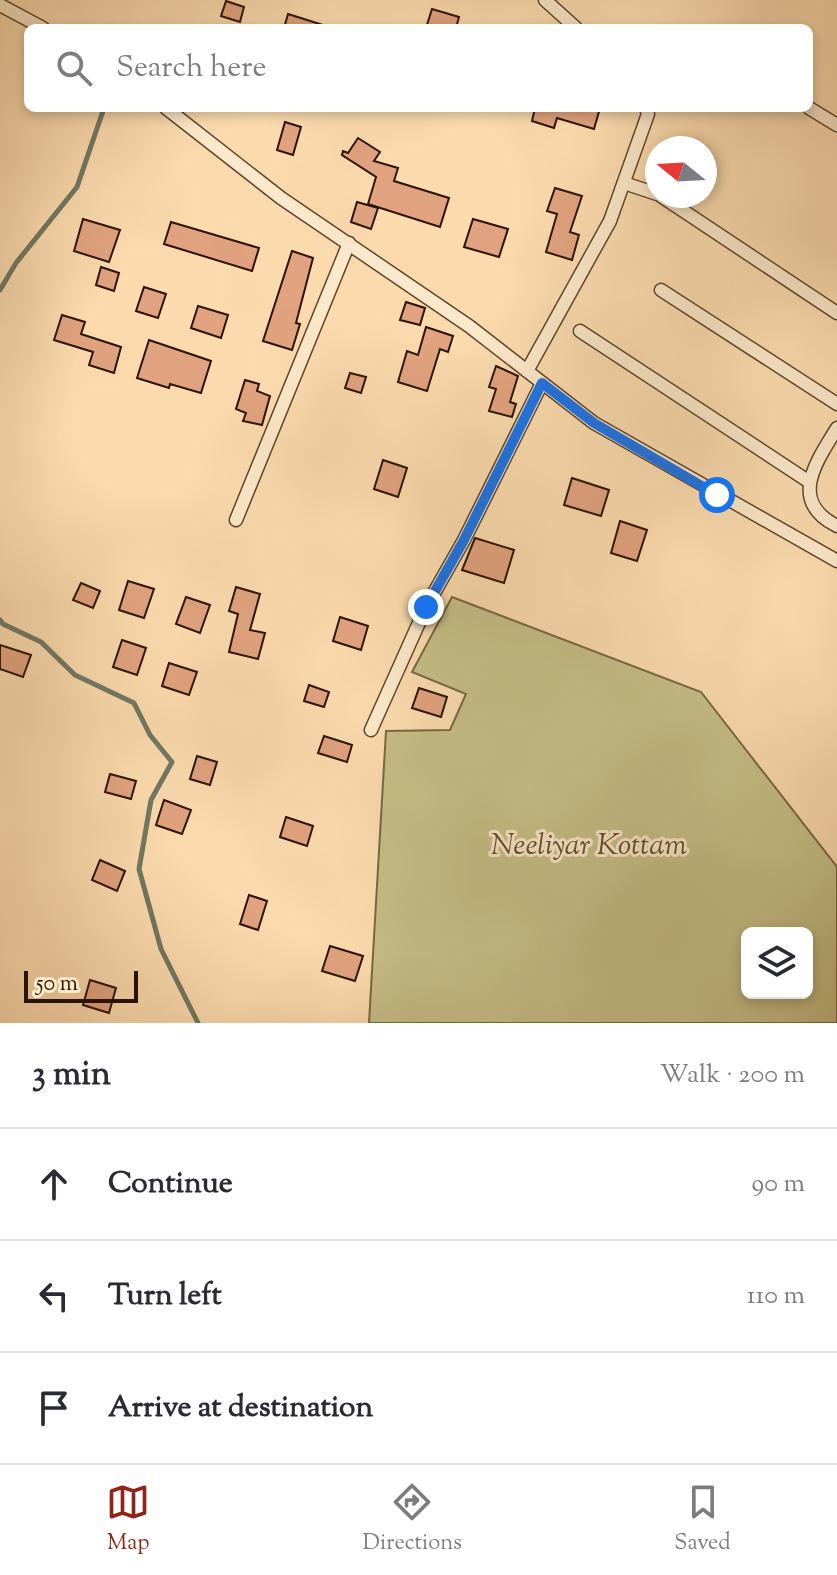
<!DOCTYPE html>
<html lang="en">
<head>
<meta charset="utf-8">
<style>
  body { margin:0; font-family:"Sorts Mill Goudy",serif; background:#f2f2f3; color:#2b2b33 }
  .controls { position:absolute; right:24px; bottom:24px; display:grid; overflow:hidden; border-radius:12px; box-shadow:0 4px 12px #0003 }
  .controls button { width:72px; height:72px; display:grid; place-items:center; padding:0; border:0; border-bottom:2px solid #e1e1e2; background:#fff; color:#2b2b33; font:40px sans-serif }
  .compass { position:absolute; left:645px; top:136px; width:72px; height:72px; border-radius:50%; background:#fff; box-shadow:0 4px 12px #0003; rotate:288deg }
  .scale { position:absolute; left:24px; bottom:20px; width:114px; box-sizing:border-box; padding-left:8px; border:4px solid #2a1300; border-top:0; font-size:22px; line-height:28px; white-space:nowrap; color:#2a1300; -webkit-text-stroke:6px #fce8ca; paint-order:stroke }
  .stop { position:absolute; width:24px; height:24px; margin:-18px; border:6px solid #1a73e8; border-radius:50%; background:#fff }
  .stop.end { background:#1a73e8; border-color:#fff; box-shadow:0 2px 8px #0008 }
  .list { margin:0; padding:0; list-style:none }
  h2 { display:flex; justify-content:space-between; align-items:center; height:104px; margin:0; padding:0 32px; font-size:34px }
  h2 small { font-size:26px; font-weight:400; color:#7c7c81 }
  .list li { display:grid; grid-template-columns:52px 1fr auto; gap:24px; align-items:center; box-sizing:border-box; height:112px; padding:0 32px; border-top:2px solid #e1e1e2 }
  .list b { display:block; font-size:30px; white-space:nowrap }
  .list em { font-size:26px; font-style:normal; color:#7c7c81 }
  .icon { flex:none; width:44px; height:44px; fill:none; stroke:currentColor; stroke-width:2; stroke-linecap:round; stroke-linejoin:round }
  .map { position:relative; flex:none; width:837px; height:1023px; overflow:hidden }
  .search { position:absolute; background:#fff; box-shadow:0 4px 12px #0003; left:24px; right:24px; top:24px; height:88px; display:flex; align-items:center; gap:20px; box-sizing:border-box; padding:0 28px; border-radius:12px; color:#7c7c81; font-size:30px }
  .sheet { height:440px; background:#fff }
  nav { display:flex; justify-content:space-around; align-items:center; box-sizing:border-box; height:112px; border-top:2px solid #e1e1e2; background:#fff; font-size:22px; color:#7c7c81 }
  nav a { display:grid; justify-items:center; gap:4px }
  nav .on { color:#8f2418 }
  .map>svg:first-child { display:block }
  .green { fill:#c5be86; stroke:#786843; stroke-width:2; fill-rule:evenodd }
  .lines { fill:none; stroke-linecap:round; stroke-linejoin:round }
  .stream { stroke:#707864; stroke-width:5 }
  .building { fill:#e1a37f; stroke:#2a1300; stroke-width:2 }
  .minor-casing { stroke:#5e452c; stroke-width:15 }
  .minor { stroke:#fce8ca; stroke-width:12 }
  .route { stroke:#1a73e8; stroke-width:10 }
  .labels { text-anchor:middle; stroke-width:6; stroke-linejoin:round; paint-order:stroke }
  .park-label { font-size:30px; font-style:italic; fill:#604f2f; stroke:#fce8ca }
</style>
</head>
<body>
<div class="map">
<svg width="837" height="1023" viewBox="0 0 837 1023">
  <rect width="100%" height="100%" fill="#fbdbae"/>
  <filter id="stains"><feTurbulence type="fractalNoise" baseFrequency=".0025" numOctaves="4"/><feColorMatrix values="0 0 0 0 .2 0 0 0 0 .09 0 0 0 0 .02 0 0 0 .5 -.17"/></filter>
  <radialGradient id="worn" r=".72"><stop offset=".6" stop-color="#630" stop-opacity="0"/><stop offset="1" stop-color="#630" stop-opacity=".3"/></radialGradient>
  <path class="green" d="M 452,597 L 701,692 L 837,867 L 837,1023 L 369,1023 L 386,731 L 450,730 L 466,694 L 412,672 ZM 747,933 L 807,933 L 807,993 L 747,993 Z"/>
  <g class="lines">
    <g class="stream">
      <polyline points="0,290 16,263 77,187 104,108"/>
      <polyline points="0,620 3,624 41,642 75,675 134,703 150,735 172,762 151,800 139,869 161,949 198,1023"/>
    </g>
  </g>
  <g class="building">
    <polygon points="226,1 244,7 240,22 221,16"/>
    <polygon points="432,9 459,17 456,28 426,28"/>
    <polygon points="288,14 323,25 323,28 284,28"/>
    <polygon points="535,108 600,108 594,129 557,118 554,128 532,121"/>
    <polygon points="285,122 301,127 293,155 277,150"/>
    <polygon points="358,138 380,152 374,161 398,168 394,181 449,198 440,227 368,204 376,177 342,155 343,151 348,153"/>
    <polygon points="555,188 582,196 570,232 579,235 572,260 546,252 557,214 547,211"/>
    <polygon points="357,202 378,208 371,229 351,222"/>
    <polygon points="83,219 120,230 109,262 74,251"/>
    <polygon points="473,219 508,229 499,257 464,247"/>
    <polygon points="171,222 259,248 252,271 164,244"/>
    <polygon points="292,251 313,258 296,323 300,324 292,350 263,341"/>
    <polygon points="101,267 119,273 114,291 96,285"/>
    <polygon points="144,287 166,294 158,318 136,311"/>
    <polygon points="406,302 425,308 420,325 400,320"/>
    <polygon points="198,306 228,315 221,338 191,328"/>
    <polygon points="62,315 85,322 81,334 121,347 114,373 89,365 93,352 54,340"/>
    <polygon points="426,327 453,336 448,352 440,349 427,391 398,382 407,351 418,355"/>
    <polygon points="149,340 211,361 201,393 170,384 169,388 137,378"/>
    <polygon points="496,366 518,376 510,402 516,404 512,417 489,411 496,389 489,387"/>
    <polygon points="350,373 366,377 361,393 345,388"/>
    <polygon points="245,380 259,384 257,391 270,396 262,425 243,421 246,413 236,409"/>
    <polygon points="383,460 407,468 398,497 374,489"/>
    <polygon points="572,478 609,490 601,516 564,505"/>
    <polygon points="620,521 647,530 637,561 611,553"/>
    <polygon points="475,538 514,550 504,583 462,570"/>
    <polygon points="128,581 154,589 144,618 119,610"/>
    <polygon points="81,583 100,591 93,608 73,600"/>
    <polygon points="236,587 260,594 250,630 265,633 258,659 229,652 238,614 229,611"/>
    <polygon points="186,597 210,605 200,633 176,624"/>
    <polygon points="340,617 368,626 361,650 333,641"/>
    <polygon points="122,640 146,648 137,675 113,667"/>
    <polygon points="0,645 31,655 23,677 0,669"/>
    <polygon points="169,663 197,672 189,695 162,686"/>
    <polygon points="309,685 329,692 324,707 304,701"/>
    <polygon points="419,688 447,697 441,717 412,708"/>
    <polygon points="324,736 352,745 347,762 318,753"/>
    <polygon points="197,756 217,762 210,785 190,779"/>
    <polygon points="110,774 136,781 131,799 105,792"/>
    <polygon points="164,800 191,810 182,834 156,825"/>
    <polygon points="286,817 313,826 307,846 280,837"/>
    <polygon points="100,860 125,871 117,891 92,880"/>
    <polygon points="249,895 267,901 258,930 240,924"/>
    <polygon points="330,946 363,956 355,981 322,971"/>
    <polygon points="90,980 116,988 109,1013 83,1005"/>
  </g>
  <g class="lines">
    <defs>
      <g id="minor">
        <polyline points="545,0 576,28"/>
        <polyline points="0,5 43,28"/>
        <polyline points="166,108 281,198 469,326 594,423 837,561"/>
        <polyline points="809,108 837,125"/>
        <polyline points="624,183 657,194"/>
        <polyline points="661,196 837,313"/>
        <polyline points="661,290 837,404"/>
        <polyline points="580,331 808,481"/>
        <polyline points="527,371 610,221 648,114 646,108"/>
        <path d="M 837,428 C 817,461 787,501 837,526"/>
        <polyline points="236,520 349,243"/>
        <polyline points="371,730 426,607 464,540 542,383"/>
      </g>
    </defs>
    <use href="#minor" class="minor-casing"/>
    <use href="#minor" class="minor"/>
  </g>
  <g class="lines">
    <polyline class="route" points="426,607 464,540 542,383 594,423 717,495"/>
  </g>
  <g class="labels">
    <g class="park-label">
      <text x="589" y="854">Neeliyar Kottam</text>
    </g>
  </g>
  <rect width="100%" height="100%" filter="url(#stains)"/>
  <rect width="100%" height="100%" fill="url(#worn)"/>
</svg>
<div class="controls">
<button><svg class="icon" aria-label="layers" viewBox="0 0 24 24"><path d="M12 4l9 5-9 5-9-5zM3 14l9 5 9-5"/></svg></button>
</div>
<svg class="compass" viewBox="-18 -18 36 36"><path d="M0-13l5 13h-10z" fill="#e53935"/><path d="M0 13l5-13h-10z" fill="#7c7c81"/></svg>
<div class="scale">50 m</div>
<div class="stop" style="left:717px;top:495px"></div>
<div class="stop end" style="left:426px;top:607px"></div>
<div class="search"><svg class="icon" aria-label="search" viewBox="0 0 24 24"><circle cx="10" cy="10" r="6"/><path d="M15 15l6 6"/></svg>Search here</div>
</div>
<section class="sheet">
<h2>3 min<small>Walk · 200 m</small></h2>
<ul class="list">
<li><svg class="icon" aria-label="ahead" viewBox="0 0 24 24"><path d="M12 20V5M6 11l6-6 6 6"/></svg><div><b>Continue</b></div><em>90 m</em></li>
<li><svg class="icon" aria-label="left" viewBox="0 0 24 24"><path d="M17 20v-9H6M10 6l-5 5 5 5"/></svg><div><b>Turn left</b></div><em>110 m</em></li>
<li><svg class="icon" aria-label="arrive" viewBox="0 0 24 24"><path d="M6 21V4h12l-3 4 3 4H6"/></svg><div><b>Arrive at destination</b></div></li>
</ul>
</section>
<nav>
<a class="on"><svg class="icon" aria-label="map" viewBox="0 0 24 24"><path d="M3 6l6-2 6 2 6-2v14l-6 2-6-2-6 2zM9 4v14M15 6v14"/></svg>Map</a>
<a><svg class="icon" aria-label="directions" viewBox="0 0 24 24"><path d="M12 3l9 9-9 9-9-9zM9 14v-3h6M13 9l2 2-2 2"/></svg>Directions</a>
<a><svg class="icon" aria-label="saved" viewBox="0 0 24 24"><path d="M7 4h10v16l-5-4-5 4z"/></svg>Saved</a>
</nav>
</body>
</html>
